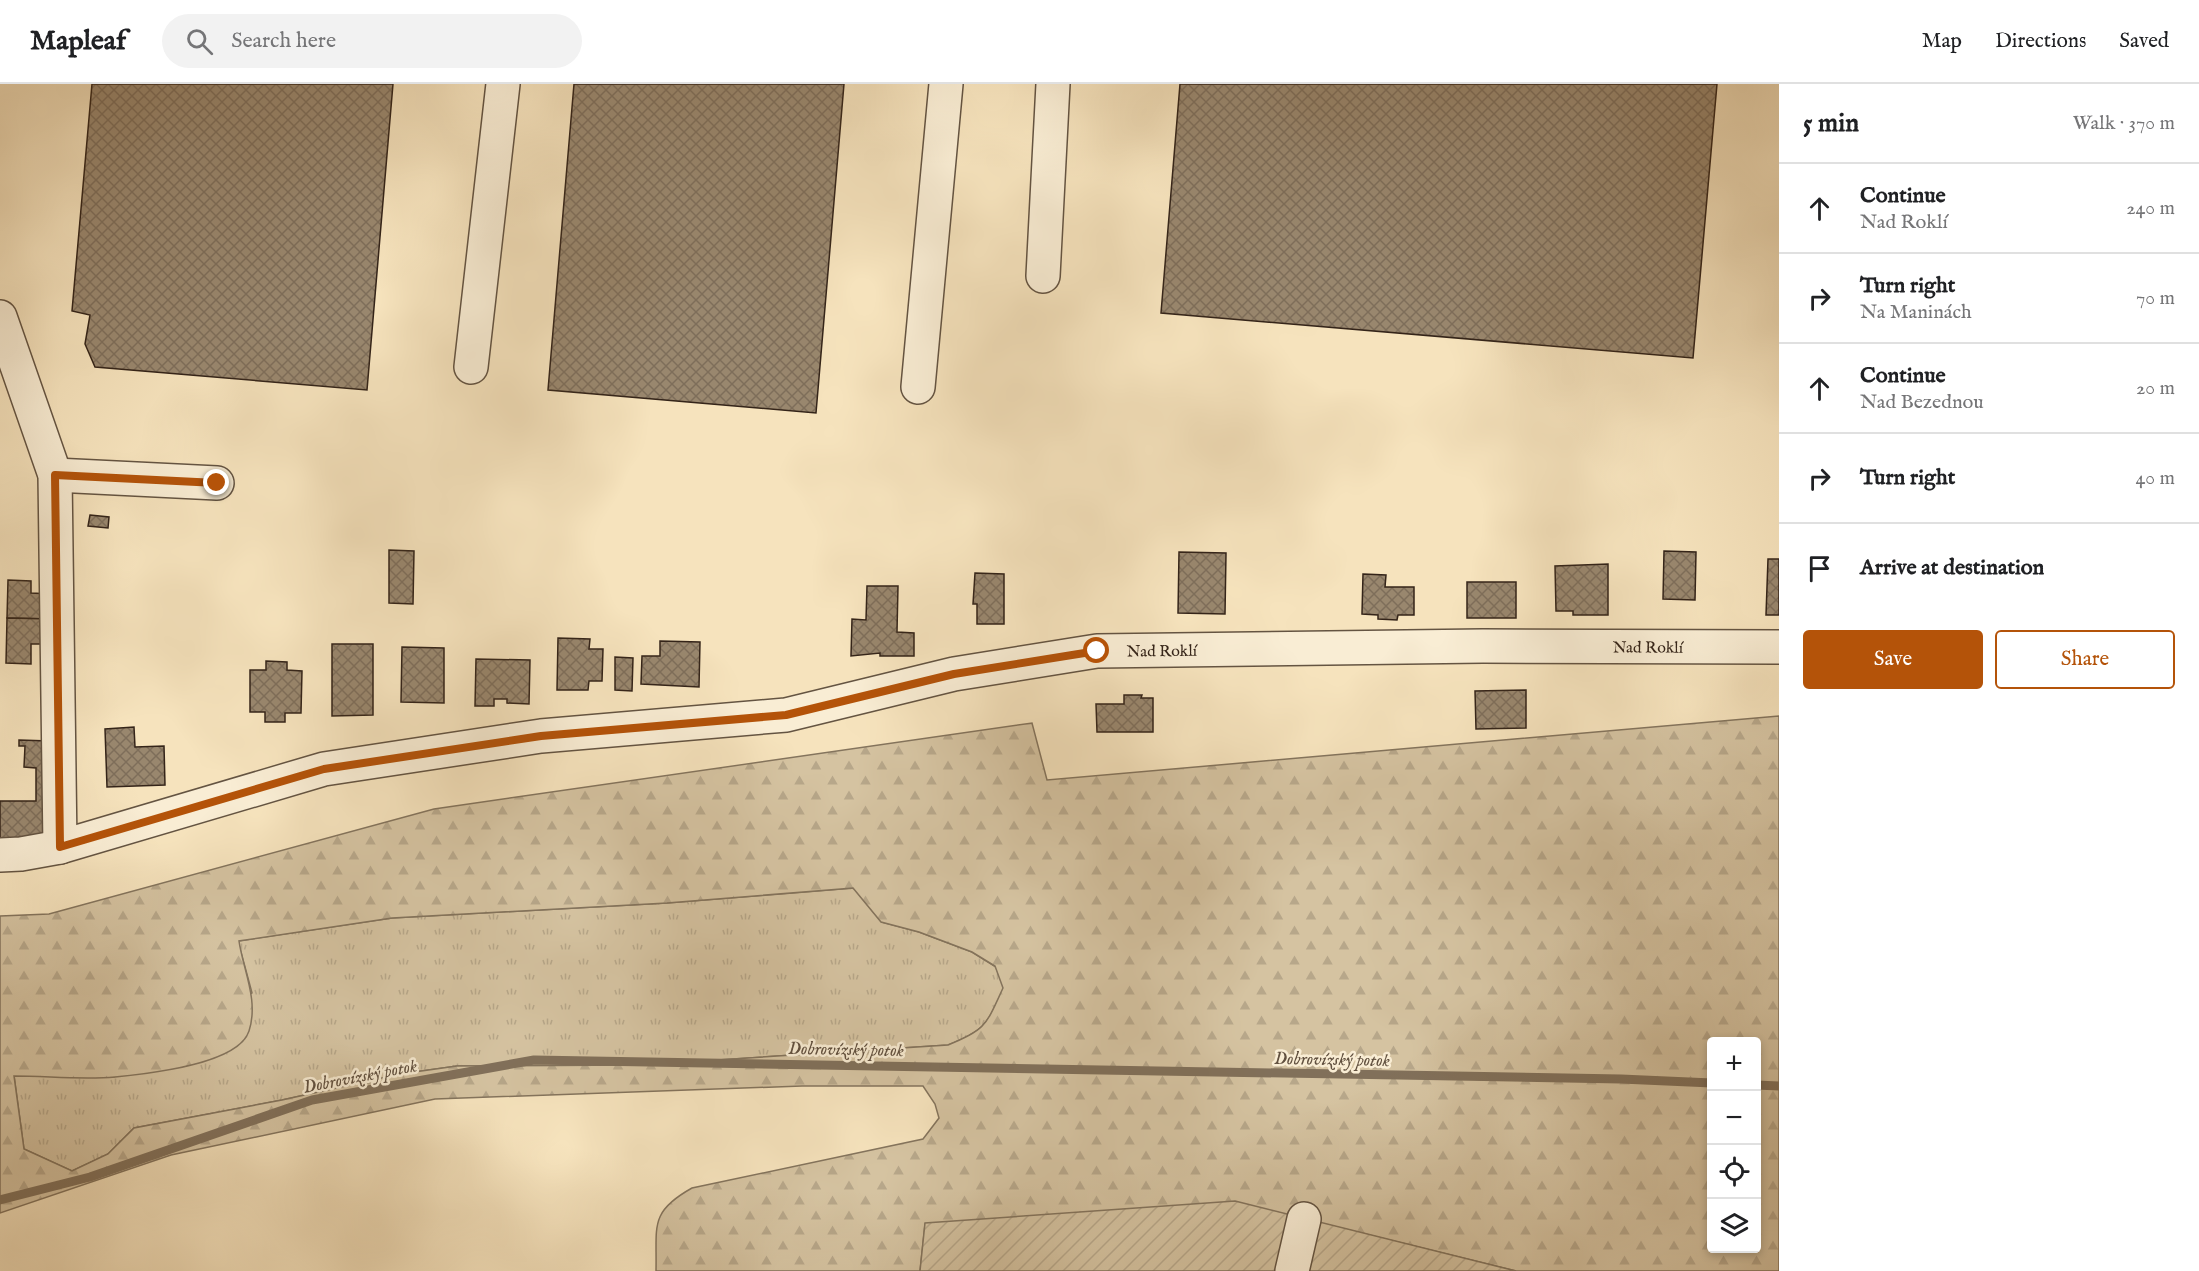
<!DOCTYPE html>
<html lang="en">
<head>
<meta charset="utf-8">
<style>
  body { margin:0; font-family:"IM FELL English",serif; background:#f2f2f2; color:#202124 }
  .controls { position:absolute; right:18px; bottom:18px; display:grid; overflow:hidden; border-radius:6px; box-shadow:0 3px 9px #0003 }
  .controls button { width:54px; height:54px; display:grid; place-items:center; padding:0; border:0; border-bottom:2px solid #e0e0e0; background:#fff; color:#202124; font:30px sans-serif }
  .stop { position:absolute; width:18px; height:18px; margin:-14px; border:4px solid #b45309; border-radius:50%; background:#fff }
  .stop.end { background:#b45309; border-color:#fff; box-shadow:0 2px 6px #0008 }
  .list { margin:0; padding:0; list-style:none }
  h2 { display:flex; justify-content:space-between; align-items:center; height:78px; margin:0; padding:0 24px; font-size:26px }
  h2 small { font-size:20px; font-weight:400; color:#757577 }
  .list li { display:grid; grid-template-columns:39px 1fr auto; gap:18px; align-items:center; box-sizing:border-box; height:90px; padding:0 24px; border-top:2px solid #e0e0e0 }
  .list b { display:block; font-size:22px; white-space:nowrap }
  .list p { margin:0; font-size:20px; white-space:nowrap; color:#757577 }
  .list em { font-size:20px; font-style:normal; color:#757577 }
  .actions { display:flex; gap:12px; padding:18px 24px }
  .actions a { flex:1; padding:14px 0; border:2px solid #b45309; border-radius:6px; text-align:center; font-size:21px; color:#b45309 }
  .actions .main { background:#b45309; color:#fff }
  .icon { flex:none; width:33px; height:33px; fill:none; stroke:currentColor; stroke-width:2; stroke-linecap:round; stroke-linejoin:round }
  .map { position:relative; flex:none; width:1779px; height:1187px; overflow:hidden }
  header { display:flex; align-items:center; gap:36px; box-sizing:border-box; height:84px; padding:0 30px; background:#fff; border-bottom:2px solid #e0e0e0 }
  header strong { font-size:28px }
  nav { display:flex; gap:33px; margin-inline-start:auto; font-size:21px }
  .search { width:420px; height:54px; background:#f2f2f2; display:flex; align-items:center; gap:15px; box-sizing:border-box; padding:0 21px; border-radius:33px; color:#757577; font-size:22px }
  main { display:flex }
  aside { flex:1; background:#fff }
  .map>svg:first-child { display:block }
  .grass { fill:url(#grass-tufts); stroke:#84745d; stroke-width:1.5 }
  .forest { fill:url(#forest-firs); stroke:#84745d; stroke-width:1.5; fill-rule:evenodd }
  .garden { fill:url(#garden-furrows); stroke:#84745d; stroke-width:1.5 }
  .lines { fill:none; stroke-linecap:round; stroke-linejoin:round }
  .stream { stroke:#81705a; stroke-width:9 }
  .building { fill:url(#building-cross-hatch); stroke:#342419; stroke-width:1.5 }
  .minor-casing { stroke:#645442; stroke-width:36 }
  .minor { stroke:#f9edd4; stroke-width:33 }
  .route { stroke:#b45309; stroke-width:8 }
  .labels { text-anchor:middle; stroke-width:5; stroke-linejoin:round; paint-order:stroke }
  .street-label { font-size:16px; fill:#342419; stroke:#f9edd4 }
  .water-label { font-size:18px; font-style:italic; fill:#61503f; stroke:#f9edd4 }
</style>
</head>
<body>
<header>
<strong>Mapleaf</strong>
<div class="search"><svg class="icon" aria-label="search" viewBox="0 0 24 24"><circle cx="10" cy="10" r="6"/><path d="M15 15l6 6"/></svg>Search here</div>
<nav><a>Map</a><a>Directions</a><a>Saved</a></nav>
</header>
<main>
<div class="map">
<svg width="1779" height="1187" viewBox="0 0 1779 1187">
  <defs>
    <pattern id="grass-tufts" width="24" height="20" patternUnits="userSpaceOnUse" patternTransform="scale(1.5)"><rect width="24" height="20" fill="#d5c3a1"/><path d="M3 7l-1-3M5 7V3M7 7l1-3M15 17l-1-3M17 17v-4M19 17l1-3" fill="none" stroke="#b7a78a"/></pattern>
    <pattern id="forest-firs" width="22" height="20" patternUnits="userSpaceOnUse" patternTransform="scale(1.5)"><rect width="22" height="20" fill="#d5c3a1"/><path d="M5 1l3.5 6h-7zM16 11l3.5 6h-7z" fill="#b7a78a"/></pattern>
    <pattern id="garden-furrows" width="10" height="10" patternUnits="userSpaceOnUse" patternTransform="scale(1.5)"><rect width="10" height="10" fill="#d5c3a1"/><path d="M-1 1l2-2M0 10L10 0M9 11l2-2" fill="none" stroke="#b7a78a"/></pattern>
    <pattern id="building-cross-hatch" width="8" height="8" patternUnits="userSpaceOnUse" patternTransform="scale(1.5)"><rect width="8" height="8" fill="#99876e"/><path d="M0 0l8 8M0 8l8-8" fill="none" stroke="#7e6e5a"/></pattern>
  </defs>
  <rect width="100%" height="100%" fill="#f6e3bd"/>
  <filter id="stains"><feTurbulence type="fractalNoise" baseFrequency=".00333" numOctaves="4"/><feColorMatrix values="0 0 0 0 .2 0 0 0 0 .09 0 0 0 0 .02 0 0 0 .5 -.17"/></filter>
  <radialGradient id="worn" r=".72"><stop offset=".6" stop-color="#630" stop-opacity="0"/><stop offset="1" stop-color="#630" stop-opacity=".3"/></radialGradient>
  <path class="grass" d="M 854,804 L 882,838 L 919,848 L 972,868 L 996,883 L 1004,904 C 986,941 986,946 948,961 L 640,981 L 457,982 L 400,990 L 282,1016 L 134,1044 L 108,1070 L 72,1087 L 24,1065 L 14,991 L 114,993 L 252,909 L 238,857 L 392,834 L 667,819 Z"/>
  <path class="forest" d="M 1779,632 L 1779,1187 L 1516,1187 L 1304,1135 L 925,1140 L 920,1187 L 656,1187 C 657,1142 649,1128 692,1104 L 923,1055 L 939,1034 L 935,1020 L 923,1002 L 802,1002 L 435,1015 L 171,1071 L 0,1129 L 0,832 L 49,830 L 434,725 L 1032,639 L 1047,696 ZM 853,804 L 881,838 L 919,848 L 972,868 L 995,882 L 1003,904 C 986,941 986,946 948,961 L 640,981 L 457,982 L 400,990 L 282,1016 L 134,1044 L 108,1070 L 72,1087 L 24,1065 L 14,992 C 47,992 82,996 115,993 C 146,990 238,981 249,947 C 259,916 243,886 239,857 L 392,834 L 667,819 ZM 1712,958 L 1756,958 L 1756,1164 L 1712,1164 Z"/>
  <polygon class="garden" points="1235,1117 1516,1187 920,1187 925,1139"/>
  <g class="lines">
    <g class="stream">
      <polyline points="1756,1001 1779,1002"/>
      <polyline points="0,1116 90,1093 312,1016 534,976 1621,995 1712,999"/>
    </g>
  </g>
  <g class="building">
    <polygon points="92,0 393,0 367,306 95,283 85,260 90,231 72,227"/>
    <polygon points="574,0 844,0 816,329 548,306"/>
    <polygon points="1180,0 1717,0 1693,274 1161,229"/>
    <polygon points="90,431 109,433 108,444 88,442"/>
    <polygon points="389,466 414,467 413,520 389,519"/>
    <polygon points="1664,467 1696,468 1695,516 1663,515"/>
    <polygon points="1179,468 1226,469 1225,530 1178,529"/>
    <polygon points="1768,475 1779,475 1779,531 1766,531"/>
    <polygon points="1608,480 1608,531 1573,531 1573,527 1556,527 1555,482"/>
    <polygon points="975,489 1004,490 1004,540 977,540 977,520 973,520"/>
    <polygon points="1363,490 1386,491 1385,503 1414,503 1414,531 1398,531 1397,536 1378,535 1378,531 1362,530"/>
    <polygon points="8,496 31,497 31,509 51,510 51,535 7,534"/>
    <rect x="1467" y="498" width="49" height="36"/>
    <polygon points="867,502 898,502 897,548 914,549 914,572 880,572 880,569 851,572 852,535 866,536"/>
    <polygon points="7,534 51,535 51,560 31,560 31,580 6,579"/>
    <polygon points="558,554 590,555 589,565 603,565 602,597 589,597 588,606 557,606"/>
    <polygon points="660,557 700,558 699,603 641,600 642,572 660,572"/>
    <polygon points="332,560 373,560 373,631 332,632"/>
    <polygon points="402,563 444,564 444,619 401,618"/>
    <polygon points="615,573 633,574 632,607 615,606"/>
    <polygon points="476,575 530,576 529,620 507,619 507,615 494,615 494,622 475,622"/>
    <polygon points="266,577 287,578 287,586 302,587 301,629 285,629 285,638 265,638 265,628 250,628 250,586 266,586"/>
    <polygon points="1526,606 1526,644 1476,645 1475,607"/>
    <polygon points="1124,611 1142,611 1141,614 1153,614 1153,648 1097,648 1096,620 1124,620"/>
    <polygon points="134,643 135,663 164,662 165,701 107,703 105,645"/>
    <polygon points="19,656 49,657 47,757 0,757 0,717 36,717 36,684 24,683 25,662 19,662"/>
  </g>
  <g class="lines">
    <defs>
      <g id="minor">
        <polyline points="1043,192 1053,0"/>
        <polyline points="0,233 55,391 60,763"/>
        <polyline points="471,283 503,0"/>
        <polyline points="918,303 946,0"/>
        <polyline points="55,391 217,399"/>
        <path id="s1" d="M 0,771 L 21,770 L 60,763 L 324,685 L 541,652 L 786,631 L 954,590 L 1097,567 L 1483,562 L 1779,563"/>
        <polyline points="1292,1187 1304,1135"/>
      </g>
    </defs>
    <use href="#minor" class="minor-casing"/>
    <use href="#minor" class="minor"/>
  </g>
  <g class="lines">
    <polyline class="route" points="217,399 55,391 60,763 324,685 541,652 786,631 954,590 1097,567"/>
  </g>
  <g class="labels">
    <g class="street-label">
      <text dy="6" stroke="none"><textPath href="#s1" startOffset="1670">Nad Roklí</textPath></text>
      <text dy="6" stroke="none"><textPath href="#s1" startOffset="1184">Nad Roklí</textPath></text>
    </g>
    <g class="water-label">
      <text transform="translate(846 965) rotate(1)" y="6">Dobrovízský potok</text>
      <text transform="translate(1332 975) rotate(1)" y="6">Dobrovízský potok</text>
      <text transform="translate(360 992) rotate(-11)" y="6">Dobrovízský potok</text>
    </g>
  </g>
  <rect width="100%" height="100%" filter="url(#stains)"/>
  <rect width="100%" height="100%" fill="url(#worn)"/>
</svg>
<div class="controls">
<button>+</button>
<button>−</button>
<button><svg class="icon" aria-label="locate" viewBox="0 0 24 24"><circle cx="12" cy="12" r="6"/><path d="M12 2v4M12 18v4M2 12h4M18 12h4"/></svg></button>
<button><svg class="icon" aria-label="layers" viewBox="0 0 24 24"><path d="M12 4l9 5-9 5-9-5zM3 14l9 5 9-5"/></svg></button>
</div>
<div class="stop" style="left:1097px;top:567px"></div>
<div class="stop end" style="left:217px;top:399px"></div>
</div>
<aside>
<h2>5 min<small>Walk · 370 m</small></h2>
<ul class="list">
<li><svg class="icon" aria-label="ahead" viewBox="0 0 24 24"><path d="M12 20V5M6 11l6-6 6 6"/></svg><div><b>Continue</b><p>Nad Roklí</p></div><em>240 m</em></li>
<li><svg class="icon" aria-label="right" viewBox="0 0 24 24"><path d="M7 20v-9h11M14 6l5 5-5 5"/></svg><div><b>Turn right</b><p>Na Maninách</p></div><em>70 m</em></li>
<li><svg class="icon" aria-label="ahead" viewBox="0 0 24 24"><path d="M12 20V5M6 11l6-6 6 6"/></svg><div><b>Continue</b><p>Nad Bezednou</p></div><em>20 m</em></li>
<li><svg class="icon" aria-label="right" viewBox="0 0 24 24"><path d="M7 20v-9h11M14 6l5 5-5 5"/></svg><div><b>Turn right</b></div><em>40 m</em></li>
<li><svg class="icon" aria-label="arrive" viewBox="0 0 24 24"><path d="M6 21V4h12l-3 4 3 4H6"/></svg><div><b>Arrive at destination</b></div></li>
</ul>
<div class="actions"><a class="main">Save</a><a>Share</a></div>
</aside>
</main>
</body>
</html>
